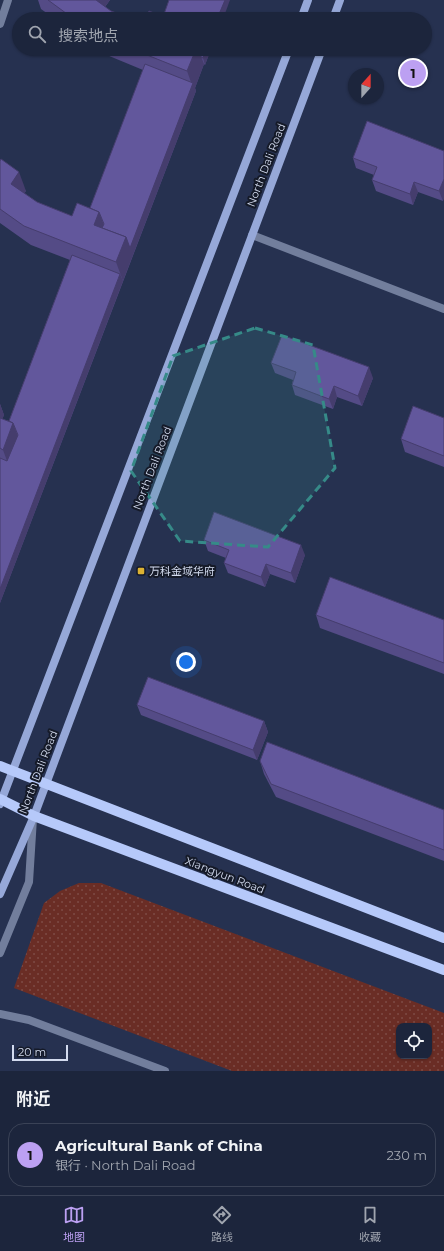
<!DOCTYPE html>
<html lang="zh">
<head>
<meta charset="utf-8">
<style>
  body { margin:0; font-family:Montserrat,"Noto Sans SC",sans-serif; background:#293147; color:#f1f3f6 }
  .controls { position:absolute; right:12px; bottom:12px; display:grid; overflow:hidden; border-radius:8px; box-shadow:0 1px 3px #0004 }
  .controls button { width:36px; height:36px; display:grid; place-items:center; padding:0; border:0; border-bottom:1px solid #3a4256; background:#1c253c; color:#f1f3f6; font:20px sans-serif }
  .compass { position:absolute; left:348px; top:68px; width:36px; height:36px; border-radius:50%; background:#1c253c; box-shadow:0 1px 3px #0004; rotate:21deg }
  .scale { position:absolute; left:12px; bottom:10px; width:56px; box-sizing:border-box; padding-left:4px; border:2px solid #d3dbef; border-top:0; font-size:11px; line-height:14px; white-space:nowrap; color:#d3dbef; -webkit-text-stroke:3px #151a28; paint-order:stroke }
  .you { position:absolute; left:186px; top:662px; width:14px; height:14px; margin:-10px; border:3px solid #fff; border-radius:50%; background:#1a73e8; box-shadow:0 0 0 6px #1a73e833 }
  .badge { display:grid; place-items:center; width:26px; height:26px; border-radius:50%; background:#bca0f2; color:#111; font-size:13px; font-weight:700 }
  .pin { position:absolute; translate:-50% -50%; border:2px solid #fff; box-shadow:0 1px 4px #0006 }
  .list { margin:0; padding:0; list-style:none }
  h2 { display:flex; justify-content:space-between; align-items:center; height:52px; margin:0; padding:0 16px; font-size:17px }
  h2 small { font-size:13px; font-weight:400; color:#a0a5af }
  .list li { display:grid; grid-template-columns:26px 1fr auto; gap:12px; align-items:center; box-sizing:border-box; height:64px; margin:0 8px 8px; padding:0 8px; border:1px solid #3a4256; border-radius:16px }
  .list b { display:block; font-size:15px; white-space:nowrap }
  .list p { margin:0; font-size:13px; white-space:nowrap; color:#a0a5af }
  .list em { font-size:13px; font-style:normal; color:#a0a5af }
  .icon { flex:none; width:22px; height:22px; fill:none; stroke:currentColor; stroke-width:2; stroke-linecap:round; stroke-linejoin:round }
  .map { position:relative; flex:none; width:444px; height:1071px; overflow:hidden }
  .search { position:absolute; background:#1c253c; box-shadow:0 1px 3px #0004; left:12px; right:12px; top:12px; height:44px; display:flex; align-items:center; gap:10px; box-sizing:border-box; padding:0 14px; border-radius:22px; color:#a0a5af; font-size:15px }
  .sheet { height:124px; background:#1c253c }
  nav { display:flex; justify-content:space-around; align-items:center; box-sizing:border-box; height:56px; border-top:1px solid #3a4256; background:#1c253c; font-size:11px; color:#a0a5af }
  nav a { display:grid; justify-items:center; gap:2px }
  nav .on { color:#bca0f2 }
  .map>svg:first-child { display:block }
  .park { fill:url(#park-dots); fill-rule:evenodd }
  .lines { fill:none; stroke-linecap:round; stroke-linejoin:round }
  .service { stroke:#727e9c; stroke-width:8 }
  .minor { stroke:#727e9c; stroke-width:8 }
  .secondary { stroke:#96a8d8; stroke-width:8 }
  .primary { stroke:#b6c9fa; stroke-width:10 }
  .wall { fill:#544b86 }
  .shaded-wall { fill:#453d6d }
  .building { fill:#62579c; stroke:#453d6d }
  .marked { fill:#368a88; fill-opacity:0.2; stroke:#368a88; stroke-width:3; stroke-dasharray:8 5; stroke-linejoin:round }
  .poi-dot { fill:#dcb233; stroke:#151a28; stroke-width:1.5 }
  .labels { text-anchor:middle; stroke-width:4; stroke-linejoin:round; paint-order:stroke }
  .street-label { font-size:11px; fill:#d3dbef; stroke:#151a28 }
  .poi-label { font-size:11px; fill:#d3dbef; stroke:#151a28; text-anchor:start }
</style>
</head>
<body>
<div class="map">
<svg width="444" height="1071" viewBox="0 0 444 1071">
  <defs>
    <pattern id="park-dots" width="8" height="8" patternUnits="userSpaceOnUse"><rect width="8" height="8" fill="#6a2d25"/><path d="M2 2h.1M6 6h.1" fill="none" stroke="#7e4b45" stroke-width="1.8" stroke-linecap="round"/></pattern>
  </defs>
  <rect width="100%" height="100%" fill="#263150"/>
  <path class="park" d="M 79,883 L 101,883 L 444,1013 L 444,1071 L 232,1071 L 14,988 L 44,903 L 60,891 ZM 399,1026 L 429,1026 L 429,1056 L 399,1056 Z"/>
  <g class="lines">
    <polyline class="service" points="0,24 8,0"/>
    <g class="minor">
      <polyline points="252,235 444,309"/>
      <polyline points="0,953 29,882 33,818"/>
      <polyline points="0,1014 29,1020 165,1071"/>
    </g>
    <g class="secondary">
      <polyline points="301,19 308,0"/>
      <polyline points="333,19 340,0"/>
      <polyline points="0,804 289,49"/>
      <polyline points="0,894 34,816 46,784 322,49"/>
    </g>
    <g class="primary">
      <polyline points="0,766 444,938"/>
      <polyline points="0,799 34,816 444,970"/>
    </g>
  </g>
  <g class="wall">
    <polygon points="38,0 110,0 105,7 111,11 132,19 55,19 41,9"/>
    <polygon points="96,49 211,49 205,65 204,64 195,88 196,91 0,603 0,404 4,415 2,419 9,421 70,260 31,245 0,223 0,161 26,191 24,193 37,202 72,216 90,208 143,70 102,53"/>
    <polygon points="444,151 443,201 418,192 413,205 376,191 372,180 374,175 356,168 353,158"/>
    <polygon points="271,363 373,378 362,406 337,397 333,409 295,395 292,385 293,380 275,373"/>
    <polygon points="444,418 444,467 405,452 401,439"/>
    <polygon points="204,540 305,555 295,583 270,574 265,587 228,573 224,563 226,558 208,551"/>
    <polygon points="316,615 444,620 444,674 320,628"/>
    <polygon points="137,705 264,721 268,732 257,760 141,715"/>
    <polygon points="260,761 444,810 444,861 276,797 264,774"/>
  </g>
  <g class="shaded-wall">
    <polygon points="92,0 110,0 98,16"/>
    <polygon points="225,0 230,0 223,19 217,19"/>
    <polygon points="196,49 198,49 204,64 195,88 196,91 123,281 116,262 126,237 192,85 187,71"/>
    <polygon points="206,49 211,49 205,65 203,58"/>
    <polygon points="19,172 26,191 18,203 11,184"/>
    <polygon points="444,179 444,199 443,201 439,191"/>
    <polygon points="414,182 418,192 413,205 410,194"/>
    <polygon points="99,212 106,231 94,225"/>
    <polygon points="120,274 123,281 0,603 0,589"/>
    <polygon points="369,367 373,378 362,406 358,396"/>
    <polygon points="334,386 337,397 333,409 329,399"/>
    <polygon points="0,404 4,415 0,425"/>
    <polygon points="13,423 20,442 10,469 3,450"/>
    <polygon points="301,545 305,555 295,583 291,573"/>
    <polygon points="266,564 270,574 265,587 261,577"/>
    <polygon points="264,721 268,732 257,760 253,750"/>
  </g>
  <g class="building">
    <polygon points="48,0 96,0 111,11 132,19 74,19"/>
    <polygon points="169,0 225,0 217,19 169,19 163,17"/>
    <polygon points="149,11 169,19 145,19"/>
    <polygon points="132,49 196,49 187,71"/>
    <polygon points="198,49 206,49 203,58 201,57"/>
    <polygon points="145,64 193,83 130,248 126,237 102,228 104,224 99,212 90,208"/>
    <polygon points="367,121 444,151 444,179 439,191 414,182 410,194 372,180 377,167 353,158"/>
    <polygon points="1,159 19,172 11,184 37,202 72,216 77,203 99,212 94,225 126,237 116,262 24,226 0,209 0,161"/>
    <polygon points="72,255 120,274 0,589 0,458 7,461 18,435 13,423 9,421"/>
    <polygon points="282,335 369,367 358,396 334,386 329,399 292,385 296,372 271,363"/>
    <polygon points="413,406 444,418 444,456 401,439"/>
    <polygon points="0,418 13,423 3,450 0,448"/>
    <polygon points="214,512 301,545 291,573 266,564 261,577 224,563 229,550 204,540"/>
    <polygon points="330,577 444,620 444,663 316,615"/>
    <polygon points="148,677 264,721 253,750 137,705"/>
    <polygon points="267,742 444,810 444,850 271,784 260,761"/>
  </g>
  <path class="marked" d="M 255,328 L 313,345 L 335,468 L 268,547 L 180,541 L 131,471 L 173,356 Z"/>
  <rect class="poi-dot" x="137" y="567" width="8" height="8" rx="2"/>
  <g class="labels">
    <g class="street-label">
      <text transform="translate(266 165) rotate(-69)" y="4">North Dali Road</text>
      <text transform="translate(152 468) rotate(-69)" y="4">North Dali Road</text>
      <text transform="translate(38 772) rotate(-69)" y="4">North Dali Road</text>
      <text transform="translate(225 875) rotate(21)" y="4">Xiangyun Road</text>
    </g>
    <g class="poi-label">
      <text x="149" y="575">万科金域华府</text>
    </g>
  </g>
</svg>
<div class="controls">
<button><svg class="icon" aria-label="locate" viewBox="0 0 24 24"><circle cx="12" cy="12" r="6"/><path d="M12 2v4M12 18v4M2 12h4M18 12h4"/></svg></button>
</div>
<svg class="compass" viewBox="-18 -18 36 36"><path d="M0-13l5 13h-10z" fill="#e53935"/><path d="M0 13l5-13h-10z" fill="#a0a5af"/></svg>
<div class="scale">20 m</div>
<div class="you"></div>
<div class="pin badge" style="left:413px;top:73px">1</div>
<div class="search"><svg class="icon" aria-label="search" viewBox="0 0 24 24"><circle cx="10" cy="10" r="6"/><path d="M15 15l6 6"/></svg>搜索地点</div>
</div>
<section class="sheet">
<h2>附近<small></small></h2>
<ul class="list">
<li><span class="badge">1</span><div><b>Agricultural Bank of China</b><p>银行 · North Dali Road</p></div><em>230 m</em></li>
</ul>
</section>
<nav>
<a class="on"><svg class="icon" aria-label="map" viewBox="0 0 24 24"><path d="M3 6l6-2 6 2 6-2v14l-6 2-6-2-6 2zM9 4v14M15 6v14"/></svg>地图</a>
<a><svg class="icon" aria-label="directions" viewBox="0 0 24 24"><path d="M12 3l9 9-9 9-9-9zM9 14v-3h6M13 9l2 2-2 2"/></svg>路线</a>
<a><svg class="icon" aria-label="saved" viewBox="0 0 24 24"><path d="M7 4h10v16l-5-4-5 4z"/></svg>收藏</a>
</nav>
</body>
</html>
